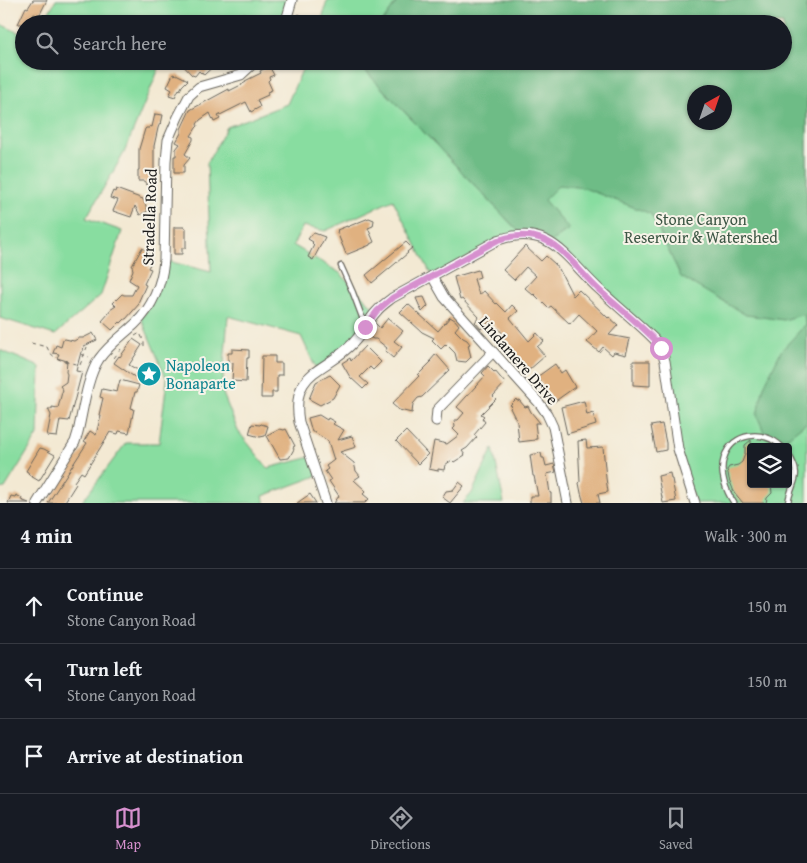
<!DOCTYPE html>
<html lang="en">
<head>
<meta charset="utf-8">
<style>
  body { margin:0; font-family:"Gentium Book Plus",serif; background:#242831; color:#f1f3f6 }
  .controls { position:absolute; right:15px; bottom:15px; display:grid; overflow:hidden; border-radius:5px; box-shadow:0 1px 4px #0004 }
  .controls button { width:45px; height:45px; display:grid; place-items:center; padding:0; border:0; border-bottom:1px solid #363941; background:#171b24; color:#f1f3f6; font:25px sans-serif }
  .compass { position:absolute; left:687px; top:85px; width:45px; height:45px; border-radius:50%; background:#171b24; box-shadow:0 1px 4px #0004; rotate:40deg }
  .stop { position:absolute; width:15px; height:15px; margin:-11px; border:4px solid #d690ce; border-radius:50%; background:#fff }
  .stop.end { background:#d690ce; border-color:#fff; box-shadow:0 1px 5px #0008 }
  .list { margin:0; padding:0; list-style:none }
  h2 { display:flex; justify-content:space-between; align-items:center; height:65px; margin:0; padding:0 20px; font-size:21px }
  h2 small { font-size:16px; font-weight:400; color:#9ea1a6 }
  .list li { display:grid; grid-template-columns:32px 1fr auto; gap:15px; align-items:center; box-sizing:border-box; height:75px; padding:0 20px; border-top:1px solid #363941 }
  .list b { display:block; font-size:19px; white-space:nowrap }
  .list p { margin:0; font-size:16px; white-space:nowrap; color:#9ea1a6 }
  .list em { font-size:16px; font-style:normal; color:#9ea1a6 }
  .icon { flex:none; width:28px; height:28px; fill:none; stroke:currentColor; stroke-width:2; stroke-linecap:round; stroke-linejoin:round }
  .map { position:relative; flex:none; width:807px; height:503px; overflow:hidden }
  .search { position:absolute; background:#171b24; box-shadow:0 1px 4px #0004; left:15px; right:15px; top:15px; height:55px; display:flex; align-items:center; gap:12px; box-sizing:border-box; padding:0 18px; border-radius:28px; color:#9ea1a6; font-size:19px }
  .sheet { height:290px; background:#171b24 }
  nav { display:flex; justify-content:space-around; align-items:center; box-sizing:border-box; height:70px; border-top:1px solid #363941; background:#171b24; font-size:14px; color:#9ea1a6 }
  nav a { display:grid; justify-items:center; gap:2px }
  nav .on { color:#d690ce }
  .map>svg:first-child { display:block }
  .green { fill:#88dda0; stroke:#527c5e; fill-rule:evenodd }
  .forest { fill:#6ebc86; stroke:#456c51; fill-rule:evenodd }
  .building { fill:#e0b180 }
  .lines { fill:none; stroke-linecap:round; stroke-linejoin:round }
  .lane-casing { stroke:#67645c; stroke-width:7 }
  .street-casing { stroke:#67645c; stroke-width:11 }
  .path { stroke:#67645c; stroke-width:1; stroke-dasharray:4 4; stroke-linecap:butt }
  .lane { stroke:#fff; stroke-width:4.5 }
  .street { stroke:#fff; stroke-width:9 }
  .route { stroke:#d690ce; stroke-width:6 }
  .labels { text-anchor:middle; stroke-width:4; stroke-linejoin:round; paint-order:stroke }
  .street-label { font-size:16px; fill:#1c1c1c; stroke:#f7f3e8 }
  .park-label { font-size:16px; fill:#3c5644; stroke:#f7f3e8 }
  .culture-label { font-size:16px; fill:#0d838f; stroke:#f7f3e8; text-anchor:start }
</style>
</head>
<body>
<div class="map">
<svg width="807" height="503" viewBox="0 0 807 503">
  <rect width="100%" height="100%" fill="#f7f3e8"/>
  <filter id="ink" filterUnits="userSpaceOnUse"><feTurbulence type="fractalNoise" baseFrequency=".02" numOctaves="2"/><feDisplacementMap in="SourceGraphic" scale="10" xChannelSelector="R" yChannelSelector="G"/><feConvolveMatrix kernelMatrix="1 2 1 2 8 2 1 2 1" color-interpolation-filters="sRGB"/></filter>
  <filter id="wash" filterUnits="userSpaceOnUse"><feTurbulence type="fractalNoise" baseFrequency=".0096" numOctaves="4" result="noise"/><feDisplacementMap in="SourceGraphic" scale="20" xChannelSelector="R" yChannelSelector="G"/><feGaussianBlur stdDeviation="1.12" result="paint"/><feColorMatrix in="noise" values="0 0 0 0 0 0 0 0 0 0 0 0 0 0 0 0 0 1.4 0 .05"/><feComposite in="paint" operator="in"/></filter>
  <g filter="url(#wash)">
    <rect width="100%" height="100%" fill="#f3e9d3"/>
    <g class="green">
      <polygon points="56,0 292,0 285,24 267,24 245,14 198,24 42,24"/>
      <polygon points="327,0 398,0 381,24 321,24"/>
      <path d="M 807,0 L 807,503 L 695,503 L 685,475 L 661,349 L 550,242 L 434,61 L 783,61 L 783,24 ZM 694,92 L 724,92 L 724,122 L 694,122 ZM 751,447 L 788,447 L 788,484 L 751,484 Z"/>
      <polygon points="0,24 24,35 24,61 162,61 124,153 86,218 122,231 101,295 55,335 0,318"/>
      <polygon points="306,61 356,61 522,235 509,236 432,276 393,200 325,231 303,226 293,245 340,273 377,311 355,342 317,371 301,336 228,316 222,391 238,431 268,468 311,457 317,476 263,496 265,503 81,503 126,443 159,443 167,380 141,318 147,310 164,260 211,272 207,163 227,127 287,104"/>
      <polygon points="0,350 40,367 38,435 5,488 0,489"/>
      <polygon points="493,448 504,503 463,503 472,493"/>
    </g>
    <path class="forest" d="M 398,0 L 807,0 L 807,422 L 779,444 L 766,437 L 757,415 L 764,386 L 781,351 L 805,325 L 804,314 L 784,320 L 746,315 L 681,277 L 651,214 L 584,188 L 559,185 L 544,200 L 569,229 L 550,242 L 522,235 L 356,61 L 783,61 L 783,24 L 381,24 ZM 694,92 L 724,92 L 724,122 L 694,122 Z"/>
    <g id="blocks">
      <g class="building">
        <polygon points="33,0 47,0 39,16 34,14 28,24 18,24 26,7 28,8"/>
        <polygon points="299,14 309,24 298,24 294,19"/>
        <polygon points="179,61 219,61 204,75 202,72 201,73 199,71 195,76 192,75"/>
        <polygon points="269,66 274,75 269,77 270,79 268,81 272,90 267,92 268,95 257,100 260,107 251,112 246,102 218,116 220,119 214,122 210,113 200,120 197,124 198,126 196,128 191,136 193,137 193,140 185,154 190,158 184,165 184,173 174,173 174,156 176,156 176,149 180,144 176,142 181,133 181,129 190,110 229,89 229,91 241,85 246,82 245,81 261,73 260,71"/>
        <polygon points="173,74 175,75 176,74 188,80 182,86 180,90 179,89 175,97 169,95 172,90 167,87"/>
        <polygon points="155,114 163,115 161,124 160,123 158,128 154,146 154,182 150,182 147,185 144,181 138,181 138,170 139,170 139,149 145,129 146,128 149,128 150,126 152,127"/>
        <polygon points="116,189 143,199 148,211 140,215 135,206 131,217 113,211 118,200 110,198 113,191 115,192"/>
        <polygon points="369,218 374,220 373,226 368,228 374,242 370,244 370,245 348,254 346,254 337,232 338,231 337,230 347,226 347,227"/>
        <polygon points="174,227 184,227 184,228 186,228 186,248 182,248 182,254 174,254"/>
        <polygon points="314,233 325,237 313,260 308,257 314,245 312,243 313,242 308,239 311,235"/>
        <polygon points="406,242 412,248 407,252 408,253 372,283 366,275"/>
        <polygon points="525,246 541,261 546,256 555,264 559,269 573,296 579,290 608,318 609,317 618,325 609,335 630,339 626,355 614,352 612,355 603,347 599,352 587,342 597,331 579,314 570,324 551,306 548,308 534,294 533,295 525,288 536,276 526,267 514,280 503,270"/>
        <polygon points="142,248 152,253 152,254 150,260 152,260 148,268 151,269 144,284 146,285 138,303 139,304 126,319 125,319 121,323 120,322 112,330 102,321 109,313 110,310 116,306 113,303 122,294 124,295 132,295 137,285 129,280 133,270 132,266"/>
        <polygon points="478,270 480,277 474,279 479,295 484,291 496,304 497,303 506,312 512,305 518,311 510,318 529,341 537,333 544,341 537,347 545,356 529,370 519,360 517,362 500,342 505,337 499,329 497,329 490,321 481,329 475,322 479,317 462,299 460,300 454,277"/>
        <polygon points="424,297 428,306 422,312 416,298"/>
        <polygon points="408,304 438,331 450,317 455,320 459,325 455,330 463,338 467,340 470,344 468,345 471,357 466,362 457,361 455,353 446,344 441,349 432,340 434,338 422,332 400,312"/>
        <polygon points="388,318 403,331 394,341 402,347 393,358 385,351 387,348 376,339 373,339 368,336 375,323 380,328"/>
        <polygon points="93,333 97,340 84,346 83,351 82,351 81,352 76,371 82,372 69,421 60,420 57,437 47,436 51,415 48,409 52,409 52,407 58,408 62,392 63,390 60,386 66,382 67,374 66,372 67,361 57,358 59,354 53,353 56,345 61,347 63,340 65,339 74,341 79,338 83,338"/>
        <polygon points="133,339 142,345 129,365 143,373 139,380 114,363 119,356 120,357"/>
        <polygon points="365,346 381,362 373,370 370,367 360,377 368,384 363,389 350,377 342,363 350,358 351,361"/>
        <polygon points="232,349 249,350 249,358 247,358 246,382 232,381 233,363 228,362 228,353 232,353"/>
        <polygon points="436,354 450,370 422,397 418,398 413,404 412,413 399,410 392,404 419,376 418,375 431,362 430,361"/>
        <polygon points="262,356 275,356 275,363 282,363 282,375 277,375 277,392 272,392 272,398 261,398"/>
        <polygon points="633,361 650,361 650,386 633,385"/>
        <polygon points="555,364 561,373 565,370 575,387 554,402 537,377"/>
        <polygon points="488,366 494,372 495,371 505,383 493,396 496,399 481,414 484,416 482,418 485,422 474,435 477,437 467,448 462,451 465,455 454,462 452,460 445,465 444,470 438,469 438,471 429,469 434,441 447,444 459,435 453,429 455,427 454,420 458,420 464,413 457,407 485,376 482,373"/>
        <polygon points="330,375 340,385 333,398 320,405 309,399 316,382"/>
        <polygon points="120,380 139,385 137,392 135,392 131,408 134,409 129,433 119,431 118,434 110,432 84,474 81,472 74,482 76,484 64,503 48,503 87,443 84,441 90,431 96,435 101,415 99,415 103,398 100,397 102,389 117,392"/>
        <polygon points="516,399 517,401 519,400 525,407 528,406 531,412 540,423 535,423 537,439 535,439 535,440 519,442 517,422 510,408 512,406 510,405"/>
        <polygon points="584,401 587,415 593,413 596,425 567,434 561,407"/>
        <polygon points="319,415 327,420 328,418 335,422 333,424 344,430 338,440 352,436 356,447 340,452 354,463 356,471 360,476 354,480 366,491 363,494 369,499 365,503 334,503 339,496 329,481 331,480 325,471 328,469 326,466 334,460 328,441 314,432 312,432 308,418"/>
        <polygon points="252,424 260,425 261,424 268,426 265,436 260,437 249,434"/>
        <polygon points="662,424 666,443 666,450 656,452 651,426"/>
        <polygon points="280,429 284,430 286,429 295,446 293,447 294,449 289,458 280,459 267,436"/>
        <polygon points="406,431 428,454 418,464 396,441"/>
        <polygon points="586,440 587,448 603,447 606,478 608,492 598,494 600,503 584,503 581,493 579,483 580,482 578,441"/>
        <polygon points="751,440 751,484 771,484 772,493 767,498 766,503 743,503 734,492 729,479 728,473 727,470 729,467 738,465 742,462 745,454 745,445"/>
        <polygon points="40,448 44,449 55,455 39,481 29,475 28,472 26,471"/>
        <polygon points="541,453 542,458 544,458 546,466 554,464 556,472 547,474 550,493 551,493 551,503 530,503 530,496 538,496 534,476 533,476 530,455"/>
        <polygon points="670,473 671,479 672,479 676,501 663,503 658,476"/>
        <polygon points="459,482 464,486 450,503 442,497 443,496 446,491 453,490"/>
        <polygon points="310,494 316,503 297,503"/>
        <polygon points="16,495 22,498 21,500 29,503 8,503 11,496 15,497"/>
      </g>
    </g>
  </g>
  <g filter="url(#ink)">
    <use href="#blocks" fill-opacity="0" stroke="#67645c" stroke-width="1"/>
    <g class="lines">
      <defs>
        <g id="lane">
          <polyline points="341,266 353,293 365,325"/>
          <path d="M 734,503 C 726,491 719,473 724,458 C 732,432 764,429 782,447"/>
          <path d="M 788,503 C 791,481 804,478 788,454"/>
        </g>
        <g id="street">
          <polyline points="285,24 292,0"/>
          <polyline points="432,276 444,297 540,404 547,414 553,427 568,503"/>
          <polyline points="436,421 437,410 493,352"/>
          <path d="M 37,503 L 75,442 L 78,432 C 83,411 87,377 99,359 C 109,345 122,336 135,324 C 152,308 162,284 164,260 L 166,161 L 168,140 L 178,117 L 189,96 L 199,87 L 241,75 L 256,61"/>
          <path d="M 326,503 L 299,422 C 290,369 326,373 354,342 C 363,333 368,320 377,311 C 381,306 387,302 392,298 L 498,240 C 551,222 566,259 600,290 C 618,307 637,322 654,339 L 661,348 L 665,361 L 678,449 L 695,503"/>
        </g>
      </defs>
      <use href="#lane" class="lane-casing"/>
      <use href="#street" class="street-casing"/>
      <g class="path">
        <polyline points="135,336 140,333 144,342 144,346"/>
        <path d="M 31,343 L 47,347 C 52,361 68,362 80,365 L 87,347"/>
        <polyline points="81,354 89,357"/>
        <polyline points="114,358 121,349"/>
      </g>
      <use href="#lane" class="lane"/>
      <use href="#street" class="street"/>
    </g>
  </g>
  <g class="lines" filter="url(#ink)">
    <path class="route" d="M 365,327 L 377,311 L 392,298 L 498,240 C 552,223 566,259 599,290 C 618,307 637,322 654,339 L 661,348"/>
  </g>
  <defs>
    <symbol id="sight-disc" viewBox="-11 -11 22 22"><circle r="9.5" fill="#0f9aa8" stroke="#f7f3e8"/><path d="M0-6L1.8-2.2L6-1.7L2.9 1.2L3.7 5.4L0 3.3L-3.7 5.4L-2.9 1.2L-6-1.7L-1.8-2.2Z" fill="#fff"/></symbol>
  </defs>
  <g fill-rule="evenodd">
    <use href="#sight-disc" x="135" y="360" width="28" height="28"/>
  </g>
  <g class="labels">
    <g class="street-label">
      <text transform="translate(149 217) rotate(-88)" y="6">Stradella Road</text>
      <text transform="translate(519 360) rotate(49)" y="6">Lindamere Drive</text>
    </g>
    <g class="park-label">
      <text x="701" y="225">Stone Canyon<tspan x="701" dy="18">Reservoir &amp; Watershed</tspan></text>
    </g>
    <g class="culture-label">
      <text x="166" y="371">Napoleon<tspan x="166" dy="18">Bonaparte</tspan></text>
    </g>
  </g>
</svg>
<div class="controls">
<button><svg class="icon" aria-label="layers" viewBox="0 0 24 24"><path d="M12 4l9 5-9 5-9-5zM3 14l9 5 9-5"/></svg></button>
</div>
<svg class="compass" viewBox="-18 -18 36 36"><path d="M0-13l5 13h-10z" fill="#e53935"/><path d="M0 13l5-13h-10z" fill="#9ea1a6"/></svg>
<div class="stop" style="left:661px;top:348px"></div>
<div class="stop end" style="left:365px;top:327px"></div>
<div class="search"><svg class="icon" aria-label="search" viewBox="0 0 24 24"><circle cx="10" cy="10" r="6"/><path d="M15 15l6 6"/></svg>Search here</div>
</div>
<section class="sheet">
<h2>4 min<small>Walk · 300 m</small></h2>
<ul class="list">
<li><svg class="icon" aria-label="ahead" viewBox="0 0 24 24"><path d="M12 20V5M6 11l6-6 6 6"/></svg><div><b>Continue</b><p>Stone Canyon Road</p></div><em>150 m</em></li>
<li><svg class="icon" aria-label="left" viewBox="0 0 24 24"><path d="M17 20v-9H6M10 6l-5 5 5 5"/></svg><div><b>Turn left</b><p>Stone Canyon Road</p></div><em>150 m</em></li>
<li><svg class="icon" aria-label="arrive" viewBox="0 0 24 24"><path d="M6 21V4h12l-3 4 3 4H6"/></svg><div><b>Arrive at destination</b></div></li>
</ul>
</section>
<nav>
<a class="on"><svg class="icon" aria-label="map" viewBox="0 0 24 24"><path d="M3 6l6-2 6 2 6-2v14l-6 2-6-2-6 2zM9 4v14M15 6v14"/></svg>Map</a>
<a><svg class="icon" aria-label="directions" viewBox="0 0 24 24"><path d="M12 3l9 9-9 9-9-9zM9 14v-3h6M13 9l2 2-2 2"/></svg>Directions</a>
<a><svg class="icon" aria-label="saved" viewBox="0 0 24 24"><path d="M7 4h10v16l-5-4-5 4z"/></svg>Saved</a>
</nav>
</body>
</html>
